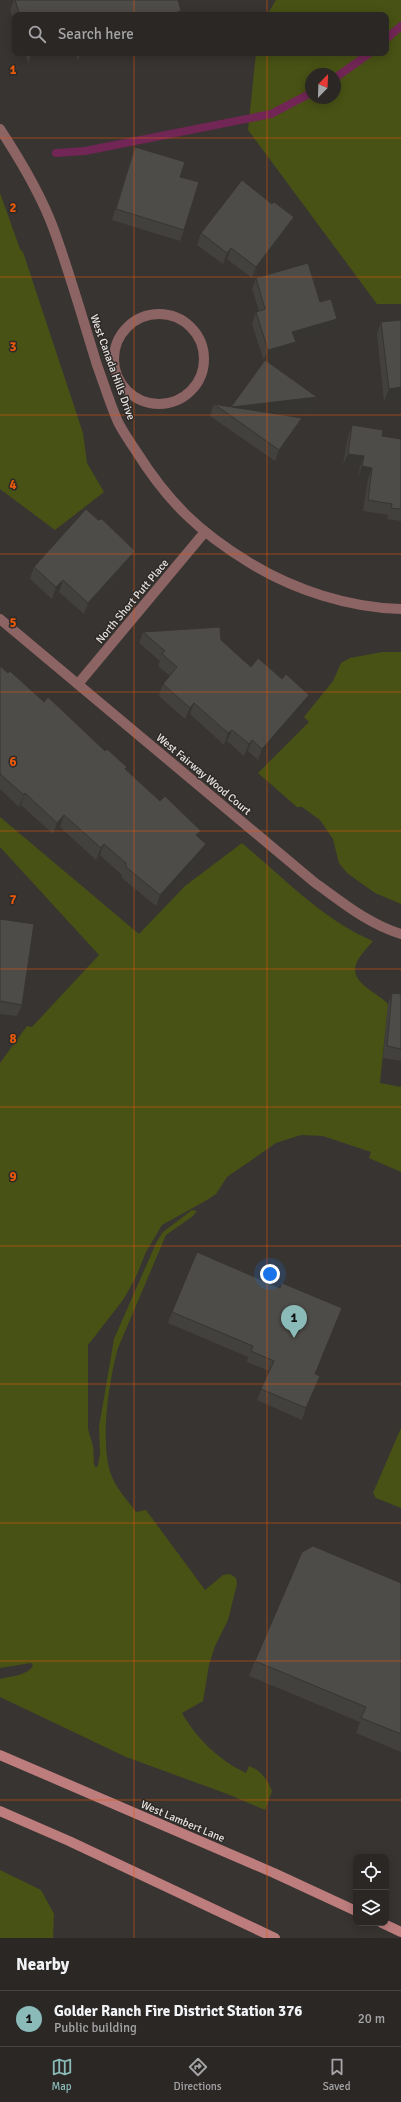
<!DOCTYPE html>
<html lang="en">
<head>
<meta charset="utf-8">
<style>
  body { margin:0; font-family:Signika,sans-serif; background:#363332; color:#f1f3f6 }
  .controls { position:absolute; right:12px; bottom:12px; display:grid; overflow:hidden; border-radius:8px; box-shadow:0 2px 10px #0003 }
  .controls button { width:36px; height:36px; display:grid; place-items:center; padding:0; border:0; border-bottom:1px solid #464442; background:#2a2725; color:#f1f3f6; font:20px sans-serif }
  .compass { position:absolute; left:305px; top:68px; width:36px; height:36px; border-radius:50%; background:#2a2725; box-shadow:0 2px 10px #0003; rotate:23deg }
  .you { position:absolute; left:270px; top:1274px; width:14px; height:14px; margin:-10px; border:3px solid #fff; border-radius:50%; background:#1a73e8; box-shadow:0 0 0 6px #1a73e833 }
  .badge { display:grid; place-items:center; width:26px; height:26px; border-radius:50%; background:#8bbbb9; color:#111; font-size:13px; font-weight:700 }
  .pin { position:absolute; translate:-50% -33px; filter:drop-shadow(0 1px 2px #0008) }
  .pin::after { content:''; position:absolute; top:21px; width:14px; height:12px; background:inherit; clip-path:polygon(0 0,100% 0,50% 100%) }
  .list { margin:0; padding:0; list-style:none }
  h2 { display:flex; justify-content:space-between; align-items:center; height:52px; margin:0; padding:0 16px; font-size:17px }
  h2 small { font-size:13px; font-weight:400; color:#a5a5a7 }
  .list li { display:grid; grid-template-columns:26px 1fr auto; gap:12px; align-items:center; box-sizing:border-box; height:56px; padding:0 16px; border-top:1px solid #464442 }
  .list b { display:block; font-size:15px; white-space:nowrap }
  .list p { margin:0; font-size:13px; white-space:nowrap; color:#a5a5a7 }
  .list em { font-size:13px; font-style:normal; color:#a5a5a7 }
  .icon { flex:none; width:22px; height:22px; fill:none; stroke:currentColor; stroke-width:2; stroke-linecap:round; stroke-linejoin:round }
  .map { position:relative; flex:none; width:401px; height:1938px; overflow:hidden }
  .search { position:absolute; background:#2a2725; box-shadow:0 2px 10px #0003; left:12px; right:12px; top:12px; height:44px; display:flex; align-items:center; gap:10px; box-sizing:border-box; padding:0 14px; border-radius:8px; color:#a5a5a7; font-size:15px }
  .sheet { height:108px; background:#2a2725 }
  nav { display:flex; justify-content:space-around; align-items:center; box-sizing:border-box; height:56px; border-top:1px solid #464442; background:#2a2725; font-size:11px; color:#a5a5a7 }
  nav a { display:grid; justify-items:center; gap:2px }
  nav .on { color:#8bbbb9 }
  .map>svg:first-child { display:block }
  .green { fill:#485215; fill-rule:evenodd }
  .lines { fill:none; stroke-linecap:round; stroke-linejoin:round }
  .stream { stroke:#712655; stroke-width:8 }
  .minor { stroke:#8d6464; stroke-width:10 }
  .tertiary { stroke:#8d6464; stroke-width:10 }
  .secondary { stroke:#bd7d7d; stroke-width:10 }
  .wall { fill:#43413e }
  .shaded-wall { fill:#373532 }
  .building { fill:#4e4c48; stroke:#373532 }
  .grid { fill:none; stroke:#e8590c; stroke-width:1; stroke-opacity:0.55 }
  .labels { text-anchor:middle; stroke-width:3; stroke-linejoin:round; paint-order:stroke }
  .street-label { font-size:11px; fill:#e6e3e2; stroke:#2e2a27 }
  .grid-label { font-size:13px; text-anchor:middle; font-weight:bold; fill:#e8590c; stroke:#2e2a27; stroke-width:3; stroke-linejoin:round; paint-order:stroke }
</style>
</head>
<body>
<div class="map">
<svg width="401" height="1938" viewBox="0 0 401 1938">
  <rect width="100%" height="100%" fill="#383431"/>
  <g class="green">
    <path d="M 276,0 L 401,0 L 401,304 L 377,304 L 248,130 L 256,53 L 386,53 L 386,15 L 267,15 ZM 311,74 L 335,74 L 335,98 L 311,98 Z"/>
    <polygon points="0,193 20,249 23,252 83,433 87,463 104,492 55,530 0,489"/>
    <polygon points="382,652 401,652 401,904 375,893 347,873 339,863 333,839 320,820 302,807 297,807 258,773 309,722 304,717 333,681 341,663 350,658"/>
    <path d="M 0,817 L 139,934 L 185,886 L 242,843 C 280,875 327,923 373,941 C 368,947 359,956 356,964 C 350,984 378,992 388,1004 L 380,1083 L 401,1087 L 401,1172 L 369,1158 L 371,1152 L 323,1136 L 301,1135 L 276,1143 L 227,1177 L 216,1194 L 207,1200 L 162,1225 L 146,1252 L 135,1279 L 123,1300 L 88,1345 L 88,1429 L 93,1446 L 94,1464 L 96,1468 L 98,1465 L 100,1454 L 99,1427 L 114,1339 L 157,1241 L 163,1232 L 192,1210 L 197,1211 L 193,1216 L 166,1235 L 118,1348 C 109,1380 99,1446 112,1477 C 117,1489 128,1501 136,1512 L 146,1510 L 205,1590 L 223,1575 L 230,1574 L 236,1578 L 237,1584 L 228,1620 L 215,1646 L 209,1665 L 203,1701 L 182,1713 C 196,1738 220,1761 246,1773 L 249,1766 C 262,1771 267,1779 272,1791 L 265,1810 L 230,1795 L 126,1757 L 0,1697 L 0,1679 C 11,1676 26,1676 33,1666 L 31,1663 L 0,1668 L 0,1063 L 27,1026 L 32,1027 L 99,955 L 0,847 Z"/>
    <polygon points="401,1428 401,1508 376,1498 373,1493"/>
    <polygon points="0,1870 41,1890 54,1914 53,1938 0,1938"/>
  </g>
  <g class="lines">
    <g class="stream">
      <polyline points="386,39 401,26"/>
      <polyline points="335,78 370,53"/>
      <polyline points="56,153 85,151 271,114 311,93"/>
    </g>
    <g class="minor">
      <circle cx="159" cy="359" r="45"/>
      <path d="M 0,619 L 314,882 C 342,902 368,924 401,934"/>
      <polyline points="78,684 204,533"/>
    </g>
    <path class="tertiary" d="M 0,129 C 21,161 41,194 54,230 C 70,274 83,320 97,365 C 104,384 110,404 118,422 C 123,432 130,442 136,451 C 168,502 199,532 250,563 C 294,590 350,608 401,609"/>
    <g class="secondary">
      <polyline points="0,1755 274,1873 356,1911"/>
      <polyline points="0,1811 69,1841 275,1938"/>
      <polyline points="382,1923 401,1932"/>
    </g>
  </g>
  <g class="wall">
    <polygon points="14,0 178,0 180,15 15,15 15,24 10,10"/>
    <polygon points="25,53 61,53 28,63"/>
    <polygon points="75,53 102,53 102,54 78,61"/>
    <polygon points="135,147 180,177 184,230 180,241 112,220 131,158"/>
    <polygon points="272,204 294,217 290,229 252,278 227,259 223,264 197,245 201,233"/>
    <polygon points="256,278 320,302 333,330 295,341 291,353 266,360 317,397 313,409 273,413 302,418 298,429 275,461 210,416 214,404 231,407 264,361 252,324 256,312 259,311 252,289"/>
    <polygon points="401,321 401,398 384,401 377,334 381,322"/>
    <polygon points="352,425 382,436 401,439 401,521 387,519 388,515 363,511 368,479 358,478 360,467 343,465 348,437"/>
    <polygon points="98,520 135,551 131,563 84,614 59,592 52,599 30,579 34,567"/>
    <polygon points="143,632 221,640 251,667 305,706 258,760 248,751 244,756 227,741 224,745 190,714 185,719 159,696 163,684 170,676 158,666 160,661 139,643"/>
    <polygon points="0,666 8,673 105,751 127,767 126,769 160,801 201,831 198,837 202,856 156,906 122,878 122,875 100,855 96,860 60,827 53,834 21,805 19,807 0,789"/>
    <polygon points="0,919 22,1005 17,1016 0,1014"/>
    <polygon points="392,993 401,994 401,1061 383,1058 388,1004"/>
    <polygon points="280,1288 342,1308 338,1319 315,1374 320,1376 302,1420 257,1400 269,1371 247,1362 248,1357 168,1323 172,1312"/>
    <polygon points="401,1583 401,1752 356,1733 360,1722 249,1676 255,1661"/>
  </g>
  <g class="shaded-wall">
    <polygon points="181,11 180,15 168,15"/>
    <polygon points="32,53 61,53 28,63"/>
    <polygon points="81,53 102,53 102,54 78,61"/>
    <polygon points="294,217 290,229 252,278 256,267"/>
    <polygon points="231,248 227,259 223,264 227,253"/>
    <polygon points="337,319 333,330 288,343 292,332"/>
    <polygon points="296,342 291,353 263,361 268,350"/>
    <polygon points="401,387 401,398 384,401 389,389"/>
    <polygon points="317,397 313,409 233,418 232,407"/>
    <polygon points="302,418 298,429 275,461 279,450"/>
    <polygon points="348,454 364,456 360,467 343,465"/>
    <polygon points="362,466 372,468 368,479 358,478"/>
    <polygon points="135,551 131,563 84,614 88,603"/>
    <polygon points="63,580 59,592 52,599 56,587"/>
    <polygon points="309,695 305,706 258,760 262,749"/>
    <polygon points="194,703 190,714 185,719 190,708"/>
    <polygon points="232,730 227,741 224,745 228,733"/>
    <polygon points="252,740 248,751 244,756 249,744"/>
    <polygon points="25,793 21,805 19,807 24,795"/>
    <polygon points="64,815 60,827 53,834 57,823"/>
    <polygon points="201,831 196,842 196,835"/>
    <polygon points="104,844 100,855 96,860 101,848"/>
    <polygon points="206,844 202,856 156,906 160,895"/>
    <polygon points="342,1308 338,1319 311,1385 315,1374"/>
    <polygon points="320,1376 316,1387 302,1420 306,1408"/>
  </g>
  <g class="building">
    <polygon points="15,0 178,0 181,11 168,15 20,15"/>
    <polygon points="135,147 185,162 180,177 199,182 184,230 116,209"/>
    <polygon points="242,180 272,204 274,202 294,217 256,267 231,248 227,253 201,233"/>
    <polygon points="308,263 320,302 331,299 337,319 292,332 296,342 268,350 256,312 265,309 256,278"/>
    <polygon points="400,320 401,321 401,387 389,389 381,322"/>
    <polygon points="265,360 317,397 232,407 302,418 279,450 214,404 231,407"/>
    <polygon points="352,425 383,430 382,436 401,439 401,509 391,508 392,504 368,500 372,468 362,466 364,456 348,454"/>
    <polygon points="86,509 98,520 102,519 135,551 88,603 63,580 56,587 34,567"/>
    <polygon points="220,627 221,640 251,667 258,658 282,679 286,674 309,695 262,749 252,740 249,744 232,730 228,733 194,703 190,708 163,684 177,667 162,654 165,651 143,632"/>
    <polygon points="0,666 8,673 10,671 44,702 48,697 105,751 107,749 127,767 125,769 160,801 165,796 201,831 196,835 206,844 160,895 126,867 126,863 104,844 101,848 64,815 57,823 25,793 24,795 0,774"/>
    <polygon points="0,919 34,924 22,1005 0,1001"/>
    <polygon points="392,993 401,994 401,1049 387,1046"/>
    <polygon points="197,1252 280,1288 282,1283 342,1308 315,1374 320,1376 306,1408 261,1389 274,1361 251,1351 253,1346 172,1312"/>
    <polygon points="313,1546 401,1583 401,1734 361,1718 366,1707 255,1661 302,1552"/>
  </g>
  <path class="grid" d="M 134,0 L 134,15M 267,0 L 267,15M 134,53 L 134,1938M 267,53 L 267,1938M 0,138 L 401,138M 0,277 L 401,277M 0,415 L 401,415M 0,554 L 401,554M 0,692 L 401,692M 0,831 L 401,831M 0,969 L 401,969M 0,1107 L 401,1107M 0,1246 L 401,1246M 0,1384 L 401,1384M 0,1523 L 401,1523M 0,1661 L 401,1661M 0,1800 L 401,1800"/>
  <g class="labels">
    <g class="street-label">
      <text transform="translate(113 367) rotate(70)" y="4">West Canada Hills Drive</text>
      <text transform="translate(132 601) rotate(-50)" y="4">North Short Putt Place</text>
      <text transform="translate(204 774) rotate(40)" y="4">West Fairway Wood Court</text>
      <text transform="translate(183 1821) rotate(23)" y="4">West Lambert Lane</text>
    </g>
  </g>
  <g class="grid-label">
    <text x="13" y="74">1</text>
    <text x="13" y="212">2</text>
    <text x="13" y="351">3</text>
    <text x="13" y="489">4</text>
    <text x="13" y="627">5</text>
    <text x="13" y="766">6</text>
    <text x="13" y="904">7</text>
    <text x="13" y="1043">8</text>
    <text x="13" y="1181">9</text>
  </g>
</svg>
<div class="controls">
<button><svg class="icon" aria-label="locate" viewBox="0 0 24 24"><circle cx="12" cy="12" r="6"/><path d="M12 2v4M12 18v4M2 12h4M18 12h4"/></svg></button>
<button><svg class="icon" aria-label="layers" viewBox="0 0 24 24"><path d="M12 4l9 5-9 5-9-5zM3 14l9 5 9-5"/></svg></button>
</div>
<svg class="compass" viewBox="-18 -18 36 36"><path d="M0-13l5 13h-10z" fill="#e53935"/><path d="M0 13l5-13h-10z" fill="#a5a5a7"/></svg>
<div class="you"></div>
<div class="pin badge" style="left:294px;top:1338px">1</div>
<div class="search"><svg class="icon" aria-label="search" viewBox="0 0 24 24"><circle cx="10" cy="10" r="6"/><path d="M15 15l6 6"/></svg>Search here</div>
</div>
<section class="sheet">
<h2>Nearby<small></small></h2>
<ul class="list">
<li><span class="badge">1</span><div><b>Golder Ranch Fire District Station 376</b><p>Public building</p></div><em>20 m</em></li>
</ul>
</section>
<nav>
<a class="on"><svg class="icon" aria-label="map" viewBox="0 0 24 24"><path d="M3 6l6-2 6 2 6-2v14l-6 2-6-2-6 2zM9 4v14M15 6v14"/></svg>Map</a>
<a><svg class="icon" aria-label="directions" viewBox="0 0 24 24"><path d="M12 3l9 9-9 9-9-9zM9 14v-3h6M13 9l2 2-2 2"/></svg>Directions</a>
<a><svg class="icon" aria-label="saved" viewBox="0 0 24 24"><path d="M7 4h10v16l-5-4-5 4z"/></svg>Saved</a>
</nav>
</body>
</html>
